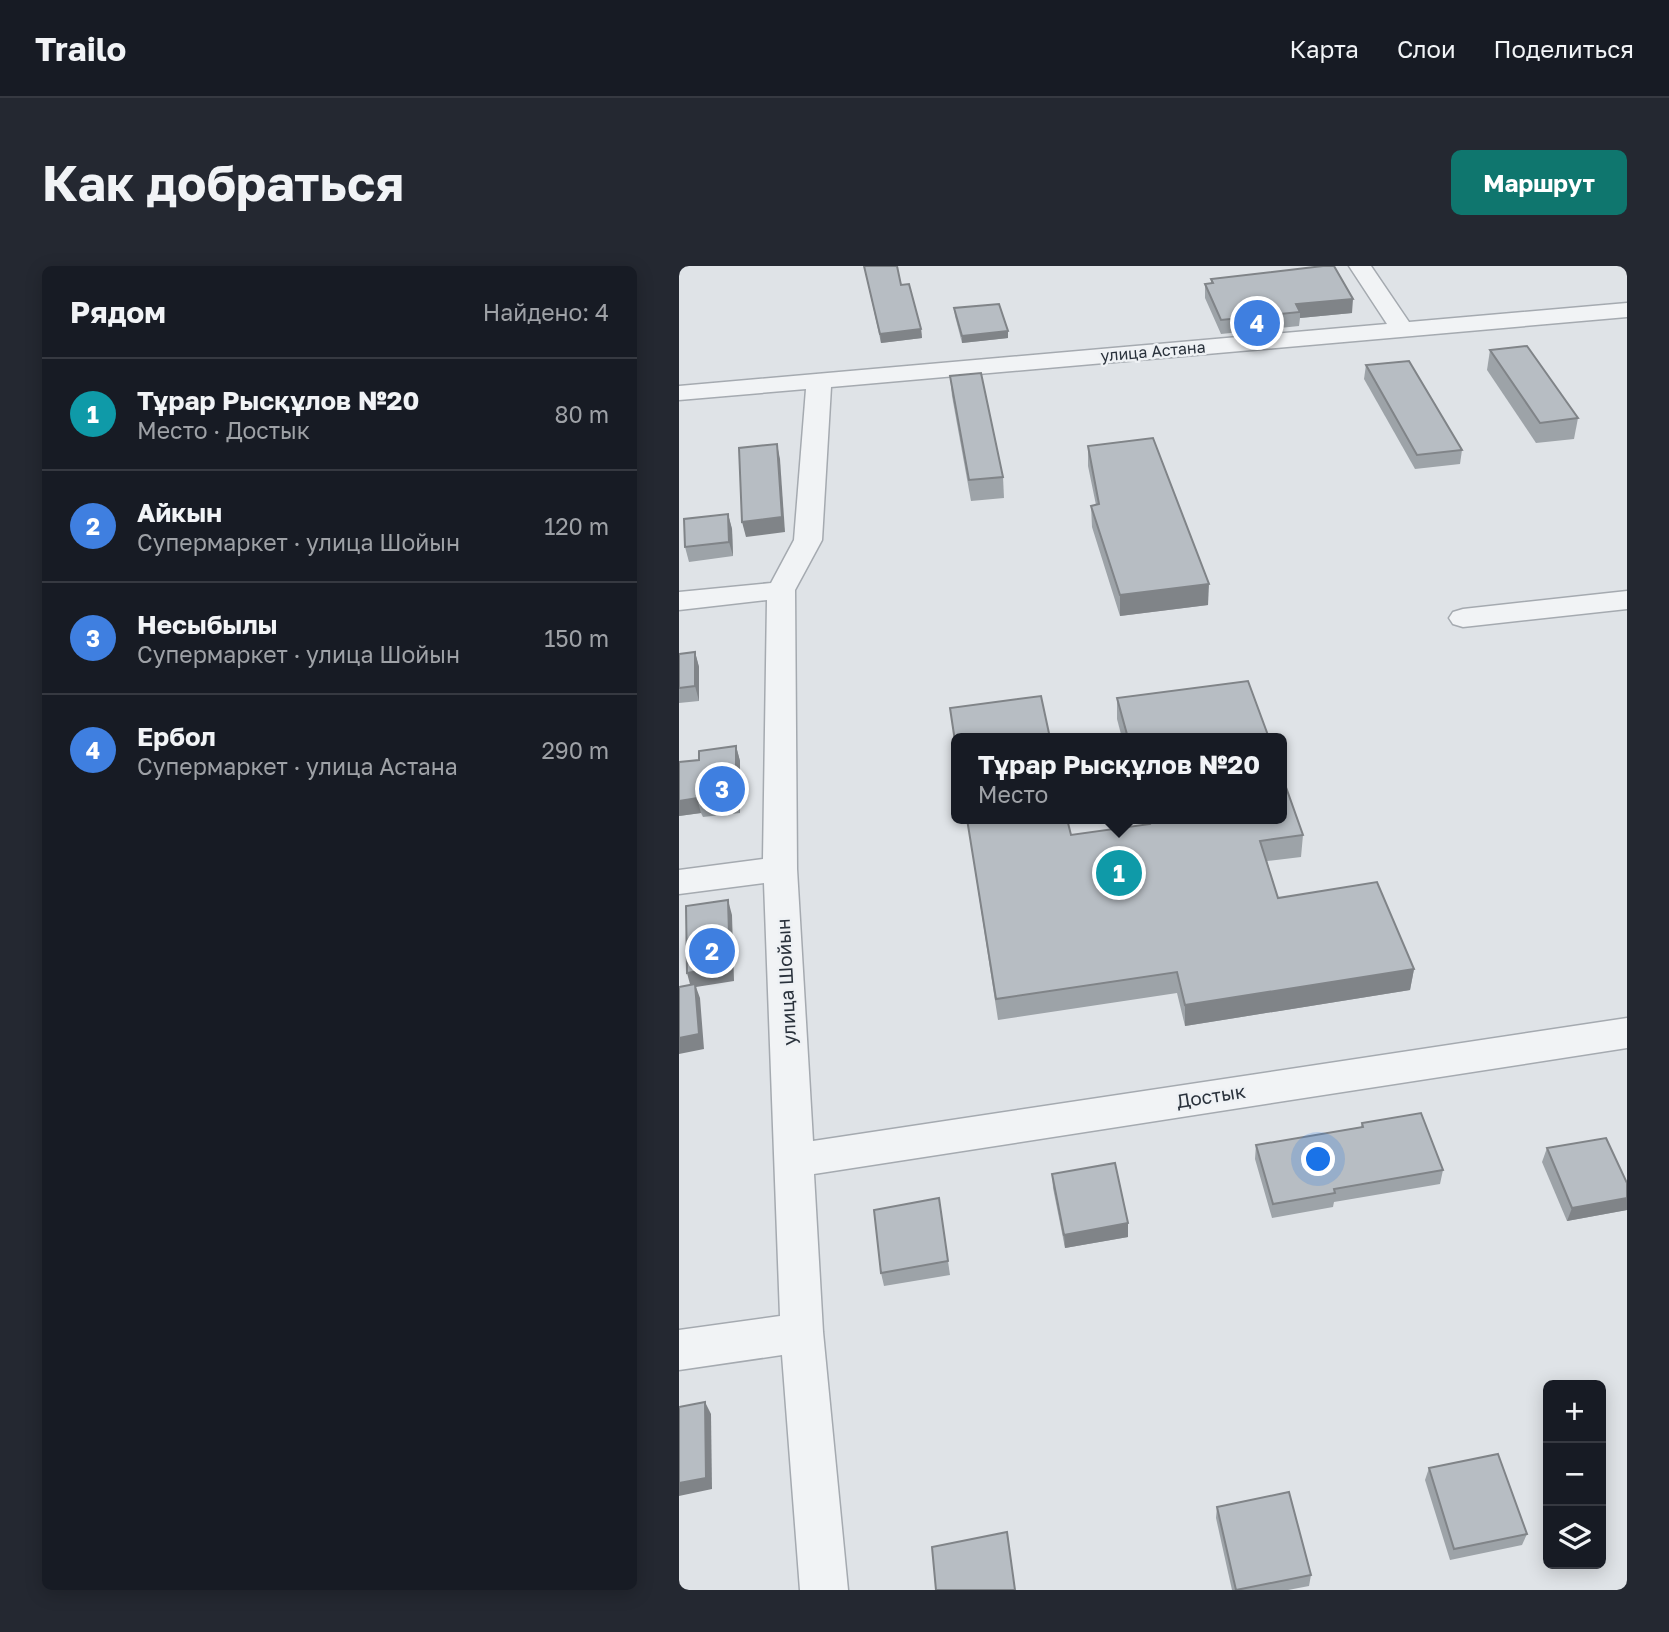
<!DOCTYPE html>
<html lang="ru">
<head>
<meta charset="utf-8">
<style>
  body { margin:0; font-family:"Golos Text",sans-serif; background:#242831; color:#f1f3f6 }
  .controls { position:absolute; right:21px; bottom:21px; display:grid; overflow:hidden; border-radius:10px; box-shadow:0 4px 18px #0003 }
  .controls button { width:63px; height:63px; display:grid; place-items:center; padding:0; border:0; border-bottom:2px solid #363941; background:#171b24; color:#f1f3f6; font:35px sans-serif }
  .you { position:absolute; left:640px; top:894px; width:24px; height:24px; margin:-18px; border:5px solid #fff; border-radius:50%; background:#1a73e8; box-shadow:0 0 0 10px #1a73e833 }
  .badge { display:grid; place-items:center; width:46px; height:46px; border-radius:50%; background:#0f766e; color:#fff; font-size:23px; font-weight:700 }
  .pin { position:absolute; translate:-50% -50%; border:4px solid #fff; box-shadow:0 2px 7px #0006 }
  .popup { position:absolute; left:272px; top:467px; width:336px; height:91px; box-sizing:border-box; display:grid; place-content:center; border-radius:10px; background:#171b24; filter:drop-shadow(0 2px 5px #0005); font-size:23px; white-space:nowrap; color:#9ea1a6 }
  .popup b { font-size:26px; color:#f1f3f6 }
  .popup::after { content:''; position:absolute; left:50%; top:100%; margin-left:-14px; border:14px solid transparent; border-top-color:#171b24 }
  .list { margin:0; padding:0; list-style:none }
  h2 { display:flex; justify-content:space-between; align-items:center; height:91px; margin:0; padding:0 28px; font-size:30px }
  h2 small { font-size:23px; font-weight:400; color:#9ea1a6 }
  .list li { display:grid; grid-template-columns:46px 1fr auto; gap:21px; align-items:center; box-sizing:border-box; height:112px; padding:0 28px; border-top:2px solid #363941 }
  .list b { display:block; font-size:26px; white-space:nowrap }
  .list p { margin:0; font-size:23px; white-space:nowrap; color:#9ea1a6 }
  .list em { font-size:23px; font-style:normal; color:#9ea1a6 }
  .icon { flex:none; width:38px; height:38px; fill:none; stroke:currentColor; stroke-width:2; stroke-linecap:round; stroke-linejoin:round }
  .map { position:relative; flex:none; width:948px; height:1324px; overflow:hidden; border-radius:10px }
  header { display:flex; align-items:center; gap:42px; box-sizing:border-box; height:98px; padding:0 35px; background:#171b24; border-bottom:2px solid #363941 }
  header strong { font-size:33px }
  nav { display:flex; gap:38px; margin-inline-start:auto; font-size:24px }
  .intro { display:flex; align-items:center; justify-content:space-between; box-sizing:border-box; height:168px; padding:0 42px }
  h1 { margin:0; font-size:49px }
  .button { padding:18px 32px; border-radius:10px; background:#0f766e; color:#fff; font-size:24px; font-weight:700 }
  main { display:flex; gap:42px; padding:0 42px }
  aside { flex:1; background:#171b24; border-radius:10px; box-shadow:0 4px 18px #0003 }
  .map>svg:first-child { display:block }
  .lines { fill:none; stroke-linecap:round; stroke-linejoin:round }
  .minor-casing { stroke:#a5aab0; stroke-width:3 }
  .minor { fill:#f1f3f5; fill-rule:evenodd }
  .wall { fill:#9da3a8 }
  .shaded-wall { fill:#808488 }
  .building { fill:#b7bdc3; stroke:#808488; stroke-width:2 }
  .labels { text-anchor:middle; stroke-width:5; stroke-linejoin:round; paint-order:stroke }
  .far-street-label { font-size:16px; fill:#2a323c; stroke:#eef1f4 }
  .street-label { font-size:19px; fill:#2a323c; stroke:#eef1f4 }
</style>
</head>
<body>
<header>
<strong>Trailo</strong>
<nav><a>Карта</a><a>Слои</a><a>Поделиться</a></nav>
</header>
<div class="intro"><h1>Как добраться</h1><a class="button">Маршрут</a></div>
<main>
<aside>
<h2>Рядом<small>Найдено: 4</small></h2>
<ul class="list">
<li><span class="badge" style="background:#0f9aa8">1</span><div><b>Тұрар Рысқұлов №20</b><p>Место · Достык</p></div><em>80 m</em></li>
<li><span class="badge" style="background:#3f7fe0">2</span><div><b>Айкын</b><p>Супермаркет · улица Шойын</p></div><em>120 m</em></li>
<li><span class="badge" style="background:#3f7fe0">3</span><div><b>Несыбылы</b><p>Супермаркет · улица Шойын</p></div><em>150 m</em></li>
<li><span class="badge" style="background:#3f7fe0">4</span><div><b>Ербол</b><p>Супермаркет · улица Астана</p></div><em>290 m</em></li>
</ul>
</aside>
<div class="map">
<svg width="948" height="1324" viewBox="0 0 948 1324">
  <rect width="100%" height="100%" fill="#dfe3e7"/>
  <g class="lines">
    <defs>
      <g id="minor">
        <polygon points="670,0 692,0 730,56 948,37 948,51 152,121 143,274 116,324 118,603 134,875 948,752 948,782 135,908 144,1066 169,1324 121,1324 103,1089 0,1104 0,1064 101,1050 85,617 0,628 0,604 84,593 88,334 0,344 0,326 92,317 115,274 127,123 0,134 0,120 708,58"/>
        <polygon points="948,325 948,343 784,361 774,358 770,352 774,346 784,343"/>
      </g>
    </defs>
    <use href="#minor" class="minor-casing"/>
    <use href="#minor" class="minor"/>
  </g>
  <g class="wall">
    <polygon points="185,0 218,0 222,19 242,63 243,72 202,77"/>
    <polygon points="532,13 673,47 621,52 620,60 542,68 526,32 526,18 532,18"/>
    <polygon points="275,42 329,72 283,77 276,50"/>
    <polygon points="811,84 899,152 895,173 857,177 808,104"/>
    <polygon points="687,99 783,184 781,198 736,203 685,113"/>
    <polygon points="271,110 324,211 325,232 292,235 273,130"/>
    <polygon points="409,180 529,339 441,350 413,261 412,240 417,239 409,200"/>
    <polygon points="49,248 53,263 54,290 10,296 6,281"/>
    <polygon points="16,386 20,401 20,435 0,437 0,388"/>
    <polygon points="438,432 590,472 443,472 438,453"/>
    <polygon points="57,480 61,495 61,547 24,551 22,547 0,550"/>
    <polygon points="288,553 388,553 392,569 466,559 464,553 603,553 624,569 622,591 588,595 599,632 735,703 731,724 506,760 498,727 319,754"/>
    <polygon points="683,857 764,904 761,918 655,936 654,941 593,952 576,893 577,879 682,861"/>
    <polygon points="868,882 948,917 948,944 888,955 863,896"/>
    <polygon points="373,908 449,971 386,982 374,922"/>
    <polygon points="260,932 271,1009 205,1020 202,1007"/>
    <polygon points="750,1202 848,1268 843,1279 771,1294 746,1214"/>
    <polygon points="538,1241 632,1309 630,1320 609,1324 553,1324 537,1252"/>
  </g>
  <g class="shaded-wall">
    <polygon points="674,33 673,47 621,52 621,46 617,38"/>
    <polygon points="242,63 243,72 202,77 201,68"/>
    <polygon points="329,65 329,72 283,77 283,70"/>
    <polygon points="98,178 101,193 106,266 67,271 63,256"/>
    <polygon points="49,248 53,263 54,290 50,276"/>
    <polygon points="530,318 529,339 441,350 441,329"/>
    <polygon points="16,386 20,401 20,435 16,420"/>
    <polygon points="57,480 61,495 61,547 57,532"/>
    <polygon points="19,532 19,536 22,547 0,550 0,535"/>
    <polygon points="49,634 53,649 55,715 17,721 21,732 25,783 0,788 0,772 12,722 8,707"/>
    <polygon points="735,703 731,724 506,760 506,739"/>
    <polygon points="948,932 948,944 888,955 893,942"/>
    <polygon points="449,957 449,971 386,982 385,969"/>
    <polygon points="26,1136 32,1148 33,1223 0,1230 0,1217"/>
  </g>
  <g class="building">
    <polygon points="185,0 218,0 222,19 230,18 242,63 201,68"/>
    <polygon points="644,0 655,0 674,33 617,38 621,46 542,54 526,18 534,17 532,13"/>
    <polygon points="320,38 329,65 283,70 275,42"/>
    <polygon points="848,80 899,152 861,157 811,84"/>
    <polygon points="730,95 783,184 738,189 687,99"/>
    <polygon points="302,107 324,211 290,214 271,110"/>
    <polygon points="474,172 530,318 441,329 412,240 420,238 409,180"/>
    <polygon points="98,178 103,251 63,256 60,182"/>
    <polygon points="49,248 50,276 6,281 5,253"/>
    <polygon points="16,386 16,420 0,422 0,388"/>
    <polygon points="569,415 590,472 449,472 438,432"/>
    <polygon points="362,430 371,472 277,472 277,482 271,442"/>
    <polygon points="57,480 57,532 19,536 19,532 0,535 0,496 20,494 20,485"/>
    <polygon points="603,510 624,569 581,575 599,632 698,616 735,703 506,739 498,706 317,733 288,553 388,553 392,569 471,558 470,553 603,553"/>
    <polygon points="49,634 51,700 8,707 7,640"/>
    <polygon points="16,718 20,768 0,772 0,721"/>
    <polygon points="742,847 764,904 655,923 656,927 594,938 577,879 684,861 683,857"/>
    <polygon points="927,872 948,917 948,932 893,942 868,882"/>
    <polygon points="436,897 449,957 385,969 373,908"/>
    <polygon points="260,932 269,995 202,1007 195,944"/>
    <polygon points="26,1136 27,1212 0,1217 0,1141"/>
    <polygon points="819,1188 848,1268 775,1283 750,1202"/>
    <polygon points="610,1226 632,1309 557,1324 538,1241"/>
    <polygon points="328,1266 336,1324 257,1324 253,1281"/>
  </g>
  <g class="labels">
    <g class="far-street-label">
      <text transform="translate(474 85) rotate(-5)" y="6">улица Астана</text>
    </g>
    <g class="street-label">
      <text transform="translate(107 716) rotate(-93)" y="7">улица Шойын</text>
      <text transform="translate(532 830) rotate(-9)" y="7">Достык</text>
    </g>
  </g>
</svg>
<div class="controls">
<button>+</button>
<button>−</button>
<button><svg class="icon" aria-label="layers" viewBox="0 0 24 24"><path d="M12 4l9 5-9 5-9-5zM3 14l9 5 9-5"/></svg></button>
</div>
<div class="you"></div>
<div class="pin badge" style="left:440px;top:607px;background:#0f9aa8">1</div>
<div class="popup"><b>Тұрар Рысқұлов №20</b>Место</div>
<div class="pin badge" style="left:33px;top:685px;background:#3f7fe0">2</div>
<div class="pin badge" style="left:43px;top:523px;background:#3f7fe0">3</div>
<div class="pin badge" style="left:578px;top:57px;background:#3f7fe0">4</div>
</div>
</main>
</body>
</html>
